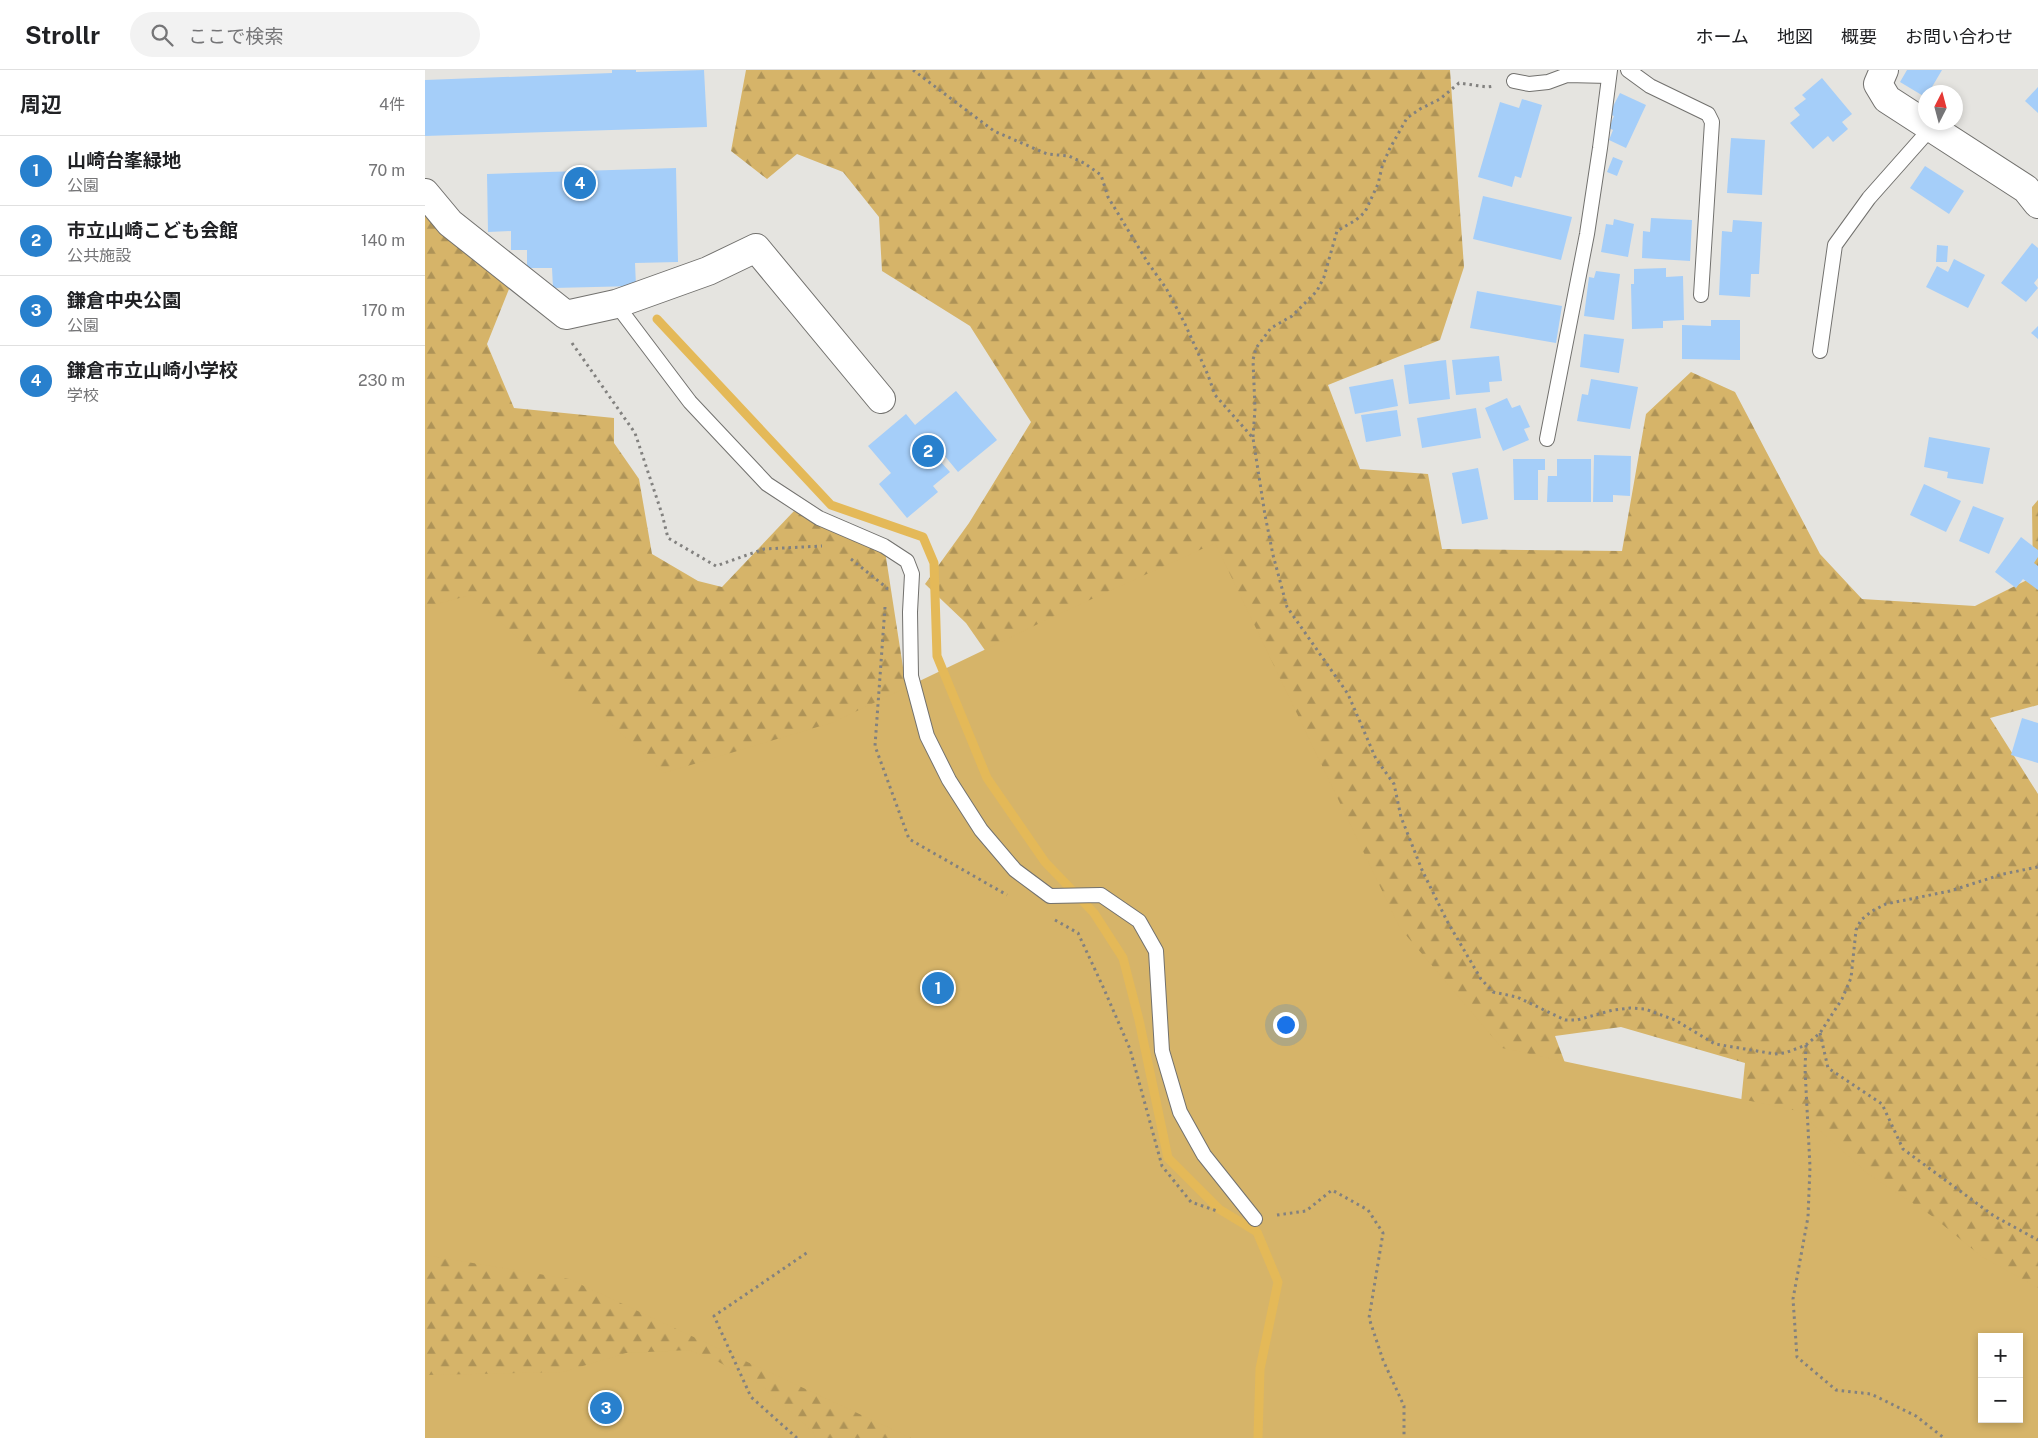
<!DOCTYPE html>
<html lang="ja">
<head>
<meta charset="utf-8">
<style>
  body { margin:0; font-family:"Public Sans","Noto Sans JP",sans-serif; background:#f2f2f2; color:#202124 }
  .controls { position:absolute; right:15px; bottom:15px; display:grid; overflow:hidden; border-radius:0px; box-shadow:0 2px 8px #0003 }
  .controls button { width:45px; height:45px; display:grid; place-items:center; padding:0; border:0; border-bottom:1px solid #e0e0e0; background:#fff; color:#202124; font:25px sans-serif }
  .compass { position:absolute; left:1493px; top:15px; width:45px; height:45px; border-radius:50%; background:#fff; box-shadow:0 2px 8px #0003; rotate:6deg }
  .you { position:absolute; left:860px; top:954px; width:18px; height:18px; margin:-12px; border:4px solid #fff; border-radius:50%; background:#1a73e8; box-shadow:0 0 0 8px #1a73e833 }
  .badge { display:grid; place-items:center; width:32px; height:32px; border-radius:50%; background:#2880cd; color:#fff; font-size:16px; font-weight:700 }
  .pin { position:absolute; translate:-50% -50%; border:2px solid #fff; box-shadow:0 1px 5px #0006 }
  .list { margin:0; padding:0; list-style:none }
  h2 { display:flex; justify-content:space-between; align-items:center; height:65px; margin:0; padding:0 20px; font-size:21px }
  h2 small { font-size:16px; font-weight:400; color:#757577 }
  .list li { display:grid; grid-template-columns:32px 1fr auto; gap:15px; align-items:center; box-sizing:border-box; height:70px; padding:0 20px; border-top:1px solid #e0e0e0 }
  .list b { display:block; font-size:19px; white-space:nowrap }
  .list p { margin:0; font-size:16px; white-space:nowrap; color:#757577 }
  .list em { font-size:16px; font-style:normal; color:#757577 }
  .icon { flex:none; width:28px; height:28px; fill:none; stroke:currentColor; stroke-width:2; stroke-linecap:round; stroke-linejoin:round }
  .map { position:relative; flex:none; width:1613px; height:1368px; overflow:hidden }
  header { display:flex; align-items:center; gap:30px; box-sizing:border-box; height:70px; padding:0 25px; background:#fff; border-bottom:1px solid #e0e0e0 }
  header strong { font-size:24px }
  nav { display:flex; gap:28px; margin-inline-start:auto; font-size:18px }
  .search { width:350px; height:45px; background:#f2f2f2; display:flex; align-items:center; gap:12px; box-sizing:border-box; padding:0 18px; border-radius:28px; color:#757577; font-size:19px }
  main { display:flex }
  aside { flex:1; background:#fff }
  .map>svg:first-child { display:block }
  .forest { fill:url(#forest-firs); fill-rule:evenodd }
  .green { fill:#d6b469; fill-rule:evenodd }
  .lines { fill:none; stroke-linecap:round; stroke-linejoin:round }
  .stream { stroke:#e4b958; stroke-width:9 }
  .building { fill:#a5cef9 }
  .lane-casing { stroke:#72716e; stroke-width:16 }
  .street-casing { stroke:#72716e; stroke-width:30 }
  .path { stroke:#82817f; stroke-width:3; stroke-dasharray:2.5 4; stroke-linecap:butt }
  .lane { stroke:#fff; stroke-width:14 }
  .street { stroke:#fff; stroke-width:28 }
</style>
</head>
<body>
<header>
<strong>Strollr</strong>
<div class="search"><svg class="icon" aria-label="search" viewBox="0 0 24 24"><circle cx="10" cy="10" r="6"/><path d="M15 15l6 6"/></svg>ここで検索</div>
<nav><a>ホーム</a><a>地図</a><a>概要</a><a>お問い合わせ</a></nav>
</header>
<main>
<aside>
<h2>周辺<small>4件</small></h2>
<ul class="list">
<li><span class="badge">1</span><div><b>山崎台峯緑地</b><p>公園</p></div><em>70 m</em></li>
<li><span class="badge">2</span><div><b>市立山崎こども会館</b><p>公共施設</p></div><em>140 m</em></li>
<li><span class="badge">3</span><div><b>鎌倉中央公園</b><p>公園</p></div><em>170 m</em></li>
<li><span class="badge">4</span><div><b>鎌倉市立山崎小学校</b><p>学校</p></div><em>230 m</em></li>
</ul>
</aside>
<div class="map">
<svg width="1613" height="1368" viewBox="0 0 1613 1368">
  <defs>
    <pattern id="forest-firs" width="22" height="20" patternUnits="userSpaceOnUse" patternTransform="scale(1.25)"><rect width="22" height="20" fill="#d6b469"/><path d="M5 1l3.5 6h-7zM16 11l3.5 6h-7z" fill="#ae9357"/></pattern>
  </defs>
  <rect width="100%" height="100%" fill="#e5e4e0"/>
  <path class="forest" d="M 321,0 L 1025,0 L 1039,197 L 1015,270 L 903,315 L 935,399 L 1003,404 L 1017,479 L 1197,481 L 1221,344 L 1266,302 L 1310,322 L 1395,484 L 1437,529 L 1550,536 L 1608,507 L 1607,437 L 1613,430 L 1613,635 L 1565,648 L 1613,724 L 1613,1368 L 0,1368 L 0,138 L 86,214 L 62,274 L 89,338 L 189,348 L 189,373 L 214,409 L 227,484 L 273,511 L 297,517 L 369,441 L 460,481 L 486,649 L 653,714 L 541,553 L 500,514 L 544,453 L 606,352 L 545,256 L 457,201 L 454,147 L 418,102 L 372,84 L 342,109 L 306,81 ZM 1196,957 L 1320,993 L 1313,1062 L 1143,1001 L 1130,966 ZM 1557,1267 L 1594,1267 L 1594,1349 L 1557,1349 Z"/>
  <g class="green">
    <path d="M 790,473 L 975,858 L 1077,978 L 1373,1041 L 1442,1103 L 1507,1146 L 1556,1186 L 1613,1218 L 1613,1368 L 486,1368 L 144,1209 L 0,1185 L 0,537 L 46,525 L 239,703 L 409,652 L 636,543 ZM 1557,1267 L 1594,1267 L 1594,1349 L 1557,1349 Z"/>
    <polygon points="264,1280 292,1291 337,1316 387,1361 391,1368 0,1368 0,1305 138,1302 201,1283"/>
  </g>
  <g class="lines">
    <polyline class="stream" points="232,249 406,435 498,467 509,493 512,586 562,708 620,792 669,843 698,888 714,950 743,1088 794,1139 832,1162 853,1212 835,1299 833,1368"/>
  </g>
  <g class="building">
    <polygon points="187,0 211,0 211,2 279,0 282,57 0,66 0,10 187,3"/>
    <polygon points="1482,0 1517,0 1504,22 1500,22 1500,27 1475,12"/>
    <polygon points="1397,8 1427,44 1417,52 1423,59 1408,72 1403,66 1388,79 1365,53 1375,45 1369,38 1381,29 1377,25"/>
    <polygon points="1613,17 1613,43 1600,31"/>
    <polygon points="1195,23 1221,35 1201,78 1184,70 1188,60 1184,58 1189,46 1184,44"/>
    <polygon points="1097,29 1117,35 1096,108 1090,106 1087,117 1053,107 1075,32 1094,38"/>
    <polygon points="1306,68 1340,70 1337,125 1302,123"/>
    <polygon points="1188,87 1198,91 1192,106 1182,102"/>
    <polygon points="1500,96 1539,121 1524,144 1485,118"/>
    <polygon points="251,98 253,192 210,193 211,216 128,218 127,198 102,198 102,180 86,180 86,161 63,162 62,104"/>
    <polygon points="1058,126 1147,147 1136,190 1048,169"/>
    <polygon points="1226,148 1267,150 1265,191 1217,188 1218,161 1225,162"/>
    <polygon points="1189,149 1209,154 1203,187 1176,182 1181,154 1188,155"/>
    <polygon points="1308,150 1337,152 1334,204 1326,204 1325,227 1294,225 1297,161 1307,162"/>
    <polygon points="1607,173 1613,178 1613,208 1609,213 1613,218 1601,232 1576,213"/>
    <polygon points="1512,175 1523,176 1522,192 1511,192"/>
    <polygon points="1529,189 1560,205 1543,238 1501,217 1512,196 1523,202"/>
    <polygon points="1241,198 1241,207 1258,206 1259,250 1238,251 1238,258 1207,259 1206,214 1209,214 1209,199"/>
    <polygon points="1171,201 1195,204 1189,250 1159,246 1164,207 1169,208"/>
    <polygon points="1052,221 1137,236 1131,273 1045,258"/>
    <polygon points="1286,250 1315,250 1315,290 1257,289 1257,255 1286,256"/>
    <polygon points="1613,256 1613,269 1606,263"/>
    <polygon points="1159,264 1199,269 1194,303 1155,297"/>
    <polygon points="1074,286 1077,311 1064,312 1065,322 1031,325 1027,290"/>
    <polygon points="1021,290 1025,329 984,334 979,295"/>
    <polygon points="968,309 973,336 930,344 924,317"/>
    <polygon points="1166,309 1213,317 1205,359 1152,351 1157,324 1163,325"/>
    <polygon points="531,321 572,370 533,402 519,385 514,390 525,402 508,416 513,422 482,448 454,414 466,403 443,376 481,344 490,355"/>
    <polygon points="1082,328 1087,338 1095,335 1105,357 1099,359 1104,370 1078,381 1060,338"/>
    <polygon points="1051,338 1056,368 997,378 992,348"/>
    <polygon points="972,340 976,366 941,372 936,345"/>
    <polygon points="1504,367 1565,378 1558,414 1522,408 1523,402 1499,397"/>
    <polygon points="1169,385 1206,386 1205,426 1188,425 1188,432 1168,432"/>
    <polygon points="1088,389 1120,389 1120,400 1113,400 1113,430 1089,430"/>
    <polygon points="1132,389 1166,389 1166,432 1122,432 1123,406 1132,406"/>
    <polygon points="1053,398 1063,449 1037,454 1027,403"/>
    <polygon points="1499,414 1536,431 1521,462 1485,445"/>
    <polygon points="1548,436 1579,448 1564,484 1534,471"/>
    <polygon points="1596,467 1613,480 1613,487 1609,493 1613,496 1613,520 1598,509 1591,518 1570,502"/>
    <polygon points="1597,648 1613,653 1613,693 1586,685"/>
  </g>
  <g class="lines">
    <defs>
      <g id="lane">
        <polyline points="1203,0 1225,16 1283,44 1287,52 1276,225"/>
        <polyline points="1089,11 1104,14 1123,12 1142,5 1184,6"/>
        <polyline points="191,234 265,332 342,414 394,448 459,476 482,491 487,504 485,542 486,606 502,666 524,710 556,760 590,800 625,826 676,825 714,851 731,881 737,981 755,1042 779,1085 830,1149"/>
        <polyline points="1395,281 1410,175 1444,128 1506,58"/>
        <polyline points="1122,369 1162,164 1175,78 1185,0"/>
      </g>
      <g id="street">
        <polyline points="1459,0 1453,14 1462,29 1601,119 1613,134"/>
        <polyline points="0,123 25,153 141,245 191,234 283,201 331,178 456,329"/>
      </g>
    </defs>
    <use href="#lane" class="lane-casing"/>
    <use href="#street" class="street-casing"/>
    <g class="path">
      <polyline points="488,0 569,61 622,84 644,86 659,93 676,105 683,127 723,193 741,218 760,254 783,305 790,325 828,368 840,445 848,485 862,537 923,624 951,689 969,714 976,747 997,800 1022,851 1056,909 1068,922 1092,927 1140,950 1152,950 1188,940 1205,938 1220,939 1250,950 1290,974 1350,984 1360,983 1381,975 1395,963 1417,929 1426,908 1431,860 1436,850 1447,841 1461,834 1525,821 1578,804 1613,797"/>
      <polyline points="147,273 210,363 237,444 243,468 291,496 339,479 397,476"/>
      <polyline points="828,367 830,339 828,290 831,278 846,258 867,246 892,221 899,207 912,161 931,150 940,142 953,114 957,97 964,80 982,48 995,39 1015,29 1034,13 1062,17 1069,16"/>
      <polyline points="426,489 462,518 461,521"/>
      <polyline points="460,537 450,676 484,769 582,825"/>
      <polyline points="630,850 653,863 679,919 705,979 737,1096 766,1132 792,1141"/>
      <polyline points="1395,963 1403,998 1457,1034 1478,1079 1569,1146 1613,1170"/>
      <polyline points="1381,975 1380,999 1385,1097 1383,1147 1368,1229 1372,1287 1411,1320 1446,1324 1491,1346 1519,1368"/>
      <polyline points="852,1145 881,1141 907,1120 943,1140 958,1163 944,1248 958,1290 979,1336 979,1368"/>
      <polyline points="372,1368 326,1327 289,1246 383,1182"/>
    </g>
    <use href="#lane" class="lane"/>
    <use href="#street" class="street"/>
  </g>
</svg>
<div class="controls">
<button>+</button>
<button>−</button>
</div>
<svg class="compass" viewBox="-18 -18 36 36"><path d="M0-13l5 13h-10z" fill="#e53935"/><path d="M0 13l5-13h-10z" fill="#757577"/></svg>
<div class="you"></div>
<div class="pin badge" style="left:513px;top:918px">1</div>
<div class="pin badge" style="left:503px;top:381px">2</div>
<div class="pin badge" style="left:181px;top:1338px">3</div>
<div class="pin badge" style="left:155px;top:113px">4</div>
</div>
</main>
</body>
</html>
